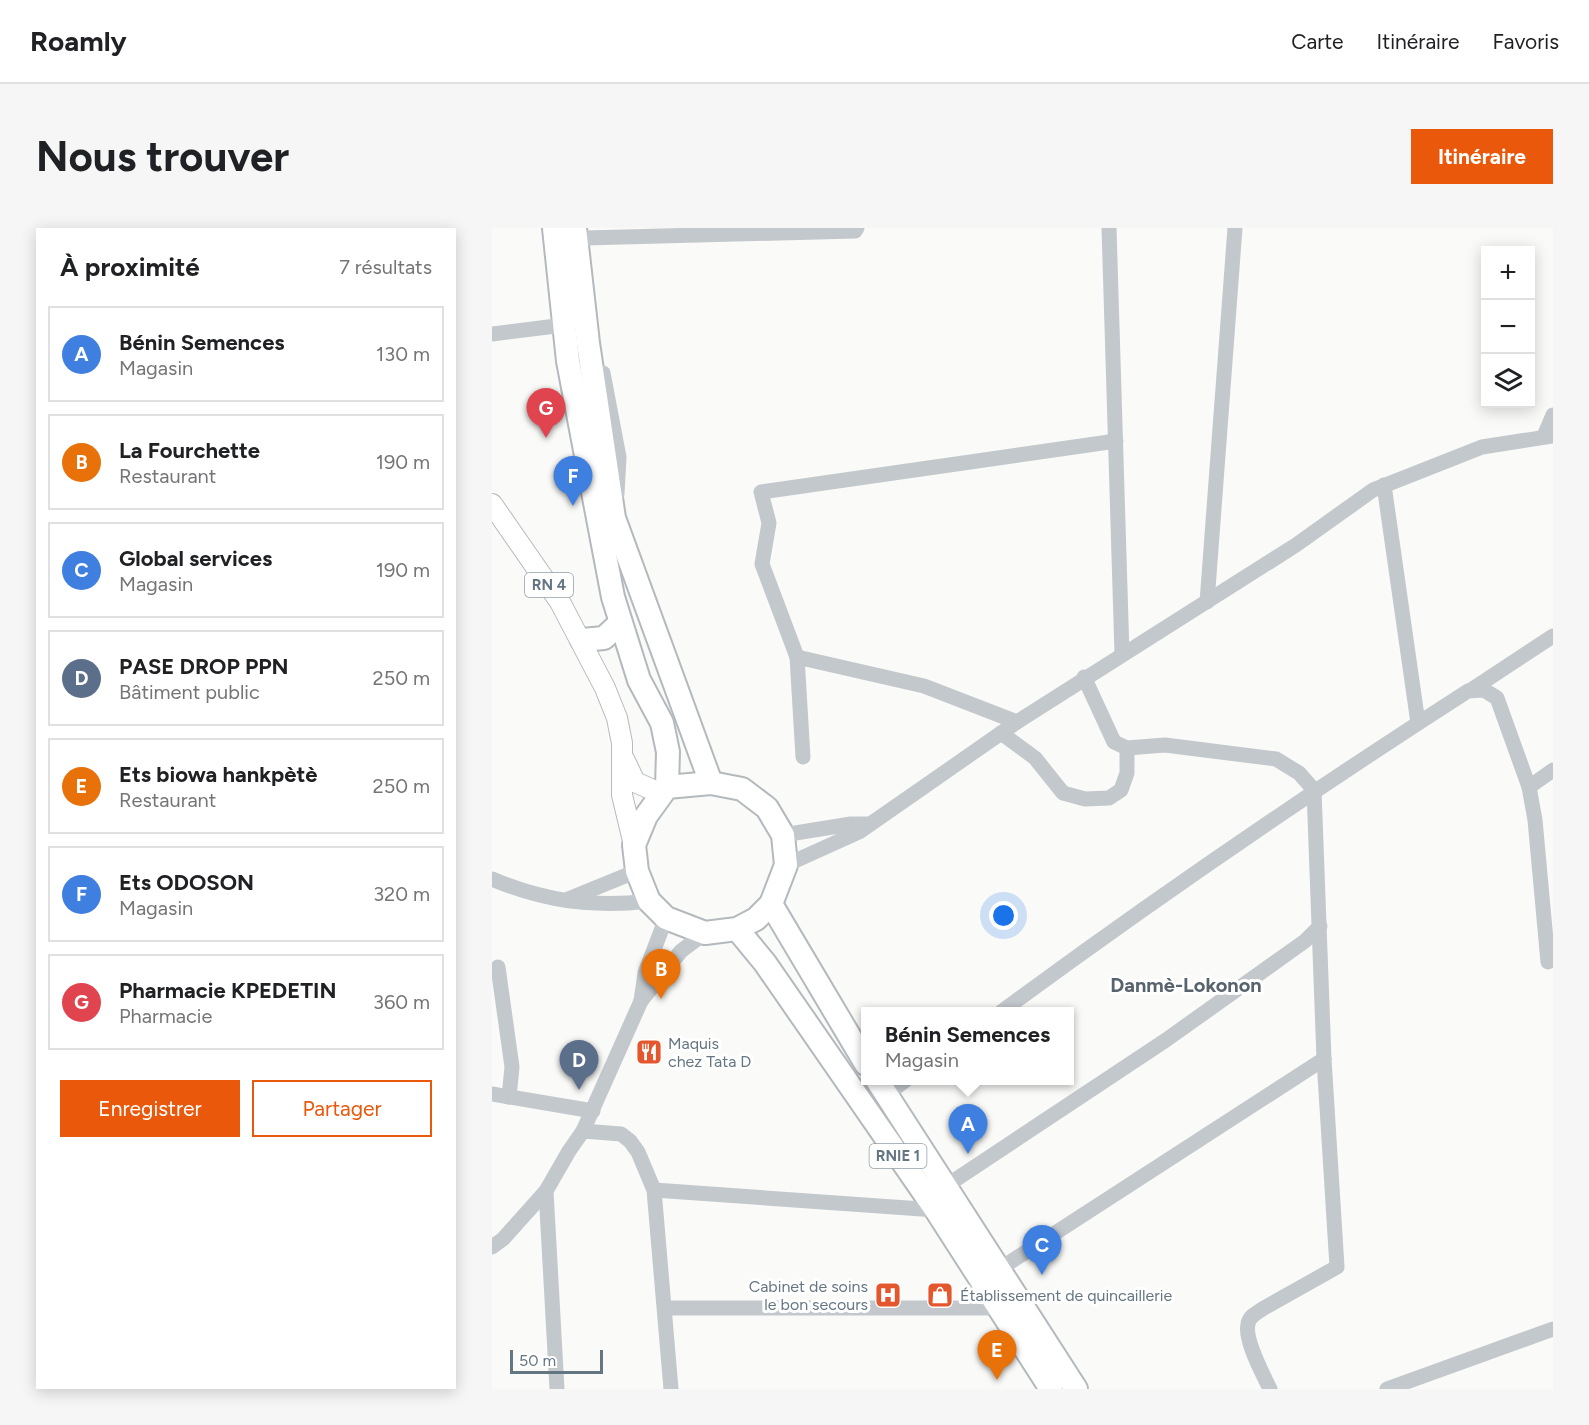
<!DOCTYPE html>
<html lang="fr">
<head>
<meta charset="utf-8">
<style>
  body { margin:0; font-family:Figtree,sans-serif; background:#f6f6f6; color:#202124 }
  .controls { position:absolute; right:18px; top:18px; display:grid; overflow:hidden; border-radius:0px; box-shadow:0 3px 15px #0003 }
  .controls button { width:54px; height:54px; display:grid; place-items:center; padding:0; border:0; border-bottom:2px solid #e0e0e0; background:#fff; color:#202124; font:30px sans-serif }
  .scale { position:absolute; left:18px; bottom:15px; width:93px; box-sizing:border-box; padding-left:6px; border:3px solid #657683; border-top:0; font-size:16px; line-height:21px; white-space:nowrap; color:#657683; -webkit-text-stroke:4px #fff; paint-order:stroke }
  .you { position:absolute; left:512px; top:688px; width:21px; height:21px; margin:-15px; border:4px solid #fff; border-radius:50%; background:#1a73e8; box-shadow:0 0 0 9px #1a73e833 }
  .badge { display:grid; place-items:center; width:39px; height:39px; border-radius:50%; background:#ea580c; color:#fff; font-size:20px; font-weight:700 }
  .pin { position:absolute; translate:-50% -50px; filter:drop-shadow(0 2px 3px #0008) }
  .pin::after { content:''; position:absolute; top:32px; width:21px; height:18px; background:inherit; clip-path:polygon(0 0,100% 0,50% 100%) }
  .popup { position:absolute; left:369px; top:779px; width:213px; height:78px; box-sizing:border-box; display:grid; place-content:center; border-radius:0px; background:#fff; filter:drop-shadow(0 2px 4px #0005); font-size:20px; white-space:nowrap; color:#757577 }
  .popup b { font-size:22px; color:#202124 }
  .popup::after { content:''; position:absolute; left:50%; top:100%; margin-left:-12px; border:12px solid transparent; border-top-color:#fff }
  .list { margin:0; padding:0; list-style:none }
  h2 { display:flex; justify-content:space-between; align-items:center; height:78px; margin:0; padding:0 24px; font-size:26px }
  h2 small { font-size:20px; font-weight:400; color:#757577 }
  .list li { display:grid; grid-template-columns:39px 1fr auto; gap:18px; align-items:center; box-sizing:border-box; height:96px; margin:0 12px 12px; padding:0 12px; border:2px solid #e0e0e0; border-radius:0px }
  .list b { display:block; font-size:22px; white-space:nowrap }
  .list p { margin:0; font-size:20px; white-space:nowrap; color:#757577 }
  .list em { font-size:20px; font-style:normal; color:#757577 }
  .actions { display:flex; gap:12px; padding:18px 24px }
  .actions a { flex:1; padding:14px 0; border:2px solid #ea580c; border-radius:0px; text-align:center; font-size:21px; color:#ea580c }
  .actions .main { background:#ea580c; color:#fff }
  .icon { flex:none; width:33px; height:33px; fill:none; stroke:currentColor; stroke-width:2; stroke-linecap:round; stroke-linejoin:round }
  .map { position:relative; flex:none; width:1061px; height:1161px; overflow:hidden; border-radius:0px }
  header { display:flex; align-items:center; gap:36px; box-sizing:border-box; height:84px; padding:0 30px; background:#fff; border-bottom:2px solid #e0e0e0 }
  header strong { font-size:28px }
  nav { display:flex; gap:33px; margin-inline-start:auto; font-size:21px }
  .intro { display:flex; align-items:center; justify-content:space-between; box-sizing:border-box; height:144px; padding:0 36px }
  h1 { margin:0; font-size:42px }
  .button { padding:15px 27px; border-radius:0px; background:#ea580c; color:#fff; font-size:21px; font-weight:700 }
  main { display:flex; gap:36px; padding:0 36px }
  aside { flex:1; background:#fff; border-radius:0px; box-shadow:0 3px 15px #0003 }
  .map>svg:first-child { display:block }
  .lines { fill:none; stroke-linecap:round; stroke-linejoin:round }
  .major-casing { stroke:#b5babe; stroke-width:22 }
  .highway-casing { stroke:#b4b9bd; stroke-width:26 }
  .minor { stroke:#c3c8cc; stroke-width:15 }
  .major { stroke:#fff; stroke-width:20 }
  .highway { stroke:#fff; stroke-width:22 }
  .labels { text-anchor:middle; stroke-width:6; stroke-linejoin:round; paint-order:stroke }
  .shield { fill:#fff; stroke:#939fa8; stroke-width:1.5 }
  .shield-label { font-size:15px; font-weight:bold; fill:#657683 }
  .poi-label { font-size:16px; fill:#657683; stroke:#fff; text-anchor:start }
  .quarter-label { font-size:20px; font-weight:bold; fill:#57646e; stroke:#fff }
</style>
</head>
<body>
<header>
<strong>Roamly</strong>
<nav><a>Carte</a><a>Itinéraire</a><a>Favoris</a></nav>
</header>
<div class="intro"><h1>Nous trouver</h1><a class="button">Itinéraire</a></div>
<main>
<aside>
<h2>À proximité<small>7 résultats</small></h2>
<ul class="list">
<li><span class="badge" style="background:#3f7fe0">A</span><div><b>Bénin Semences</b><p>Magasin</p></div><em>130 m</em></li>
<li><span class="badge" style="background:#e8710a">B</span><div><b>La Fourchette</b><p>Restaurant</p></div><em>190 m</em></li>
<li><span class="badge" style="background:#3f7fe0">C</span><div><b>Global services</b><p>Magasin</p></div><em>190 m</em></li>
<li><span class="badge" style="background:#5c6f8a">D</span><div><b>PASE DROP PPN</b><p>Bâtiment public</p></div><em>250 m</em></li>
<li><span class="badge" style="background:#e8710a">E</span><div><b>Ets biowa hankpètè</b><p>Restaurant</p></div><em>250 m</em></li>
<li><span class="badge" style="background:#3f7fe0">F</span><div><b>Ets ODOSON</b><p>Magasin</p></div><em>320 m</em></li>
<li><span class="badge" style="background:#e0444e">G</span><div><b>Pharmacie KPEDETIN</b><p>Pharmacie</p></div><em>360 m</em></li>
</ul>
<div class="actions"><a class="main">Enregistrer</a><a>Partager</a></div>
</aside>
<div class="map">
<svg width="1061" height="1161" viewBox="0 0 1061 1161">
  <rect width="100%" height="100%" fill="#fafaf8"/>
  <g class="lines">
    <defs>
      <g id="major">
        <polyline points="0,276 68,374 113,460 125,490 130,515 130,567 142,617"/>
        <polyline points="132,531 143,554 170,566"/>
      </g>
      <g id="highway">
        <polyline points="62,0 76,133 121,369 147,452 170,495 176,524 175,559 154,588 142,617 145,643 157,673 174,690 213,705 245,701 264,691 279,676 294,637 291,607 275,580 250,561 219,555 175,559"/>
        <polyline points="83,0 96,115 122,290 219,555"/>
        <polyline points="90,412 112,410 128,395"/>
        <polyline points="279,676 374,836"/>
        <polyline points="245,701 273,735 444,982 559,1161"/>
        <polyline points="385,852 584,1161"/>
      </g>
    </defs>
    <use href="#major" class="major-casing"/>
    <use href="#highway" class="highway-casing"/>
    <g class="minor">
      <polyline points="617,0 630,426"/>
      <polyline points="93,10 363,3 365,0"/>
      <polyline points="0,106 72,97"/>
      <polyline points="111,145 127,229 125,266"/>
      <polyline points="1052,208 1061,187"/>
      <polyline points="892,257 926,495"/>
      <polyline points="715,374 743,0"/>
      <polyline points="305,429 432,458 525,494"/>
      <path d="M 592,449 L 622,514 L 635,520 L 673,517 L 784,531 L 807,545 L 822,562 L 832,831 L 845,1039 L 772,1080 C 766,1084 757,1088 756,1096 C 752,1112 771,1146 778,1161"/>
      <polyline points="979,462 1061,408"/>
      <polyline points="509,505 543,530 571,565 593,571 617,570 629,562 635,545 635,520"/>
      <polyline points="311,529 305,429 270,336 277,295 269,264 624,213"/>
      <polyline points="1037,559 1061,542"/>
      <polyline points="291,607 359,596 377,596"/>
      <polyline points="294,637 367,604 525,494 804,317 881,262 990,219 1061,208"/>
      <path d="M 0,651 C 52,673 101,680 157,673"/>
      <polyline points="74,672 145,643"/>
      <polyline points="6,739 20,839 17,869"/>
      <polyline points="149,773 153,745 174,690"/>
      <path d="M 509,784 C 661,672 817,565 976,463 L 992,462 L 1005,470 L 1037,559 L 1043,592 L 1056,734"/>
      <polyline points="0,866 101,883"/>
      <polyline points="394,867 414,852"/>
      <polyline points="91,903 129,906 138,913 146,924 162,962 179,1161"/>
      <polyline points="454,958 674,812 813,713 828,698"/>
      <polyline points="162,962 444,982"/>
      <polyline points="54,963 65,1161"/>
      <polyline points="0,1019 11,1011 54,963 77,923 91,903 149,773 189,723 213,705"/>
      <polyline points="506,1042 832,831"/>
      <polyline points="173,1080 507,1080"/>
      <polyline points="895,1161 1061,1101"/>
    </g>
    <use href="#major" class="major"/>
    <use href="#highway" class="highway"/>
  </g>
  <defs>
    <symbol id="restaurant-square" viewBox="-11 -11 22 22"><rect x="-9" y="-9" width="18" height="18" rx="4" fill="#e4572e" stroke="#fff"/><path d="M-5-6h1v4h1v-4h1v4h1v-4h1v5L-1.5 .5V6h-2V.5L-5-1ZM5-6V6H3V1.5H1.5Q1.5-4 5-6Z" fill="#fff"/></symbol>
    <symbol id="hospital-square" viewBox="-11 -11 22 22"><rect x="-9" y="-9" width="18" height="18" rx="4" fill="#e4572e" stroke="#fff"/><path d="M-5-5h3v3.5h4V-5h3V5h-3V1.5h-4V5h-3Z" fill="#fff"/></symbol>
    <symbol id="shop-square" viewBox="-11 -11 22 22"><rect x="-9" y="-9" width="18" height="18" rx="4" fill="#e4572e" stroke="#fff"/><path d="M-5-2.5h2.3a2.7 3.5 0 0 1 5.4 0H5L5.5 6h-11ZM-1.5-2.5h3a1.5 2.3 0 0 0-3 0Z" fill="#fff"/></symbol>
  </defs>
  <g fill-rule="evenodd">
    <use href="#restaurant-square" x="142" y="809" width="30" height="30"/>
    <use href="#hospital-square" x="381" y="1052" width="30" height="30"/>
    <use href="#shop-square" x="433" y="1052" width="30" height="30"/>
  </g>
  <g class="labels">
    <g class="shield">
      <rect x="33" y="345" width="48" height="24" rx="4.5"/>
      <rect x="377.5" y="916" width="57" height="24" rx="4.5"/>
    </g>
    <g class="shield-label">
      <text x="57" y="362">RN 4</text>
      <text x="406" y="933">RNIE 1</text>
    </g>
    <g class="poi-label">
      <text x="176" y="821">Maquis<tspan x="176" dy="18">chez Tata D</tspan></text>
      <text x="376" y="1064" text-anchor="end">Cabinet de soins<tspan x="376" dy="18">le bon secours</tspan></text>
      <text x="468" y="1073">Établissement de quincaillerie</text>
    </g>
    <g class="quarter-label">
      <text x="694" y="764">Danmè-Lokonon</text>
    </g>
  </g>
</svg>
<div class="controls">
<button>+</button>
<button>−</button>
<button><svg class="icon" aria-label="layers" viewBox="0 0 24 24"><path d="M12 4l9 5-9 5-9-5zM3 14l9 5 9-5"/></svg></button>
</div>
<div class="scale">50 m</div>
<div class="you"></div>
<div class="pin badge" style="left:476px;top:926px;background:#3f7fe0">A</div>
<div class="popup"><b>Bénin Semences</b>Magasin</div>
<div class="pin badge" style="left:169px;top:771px;background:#e8710a">B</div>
<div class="pin badge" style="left:550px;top:1047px;background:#3f7fe0">C</div>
<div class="pin badge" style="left:87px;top:862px;background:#5c6f8a">D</div>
<div class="pin badge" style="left:505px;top:1152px;background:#e8710a">E</div>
<div class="pin badge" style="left:81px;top:278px;background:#3f7fe0">F</div>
<div class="pin badge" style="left:54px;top:210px;background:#e0444e">G</div>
</div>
</main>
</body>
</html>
